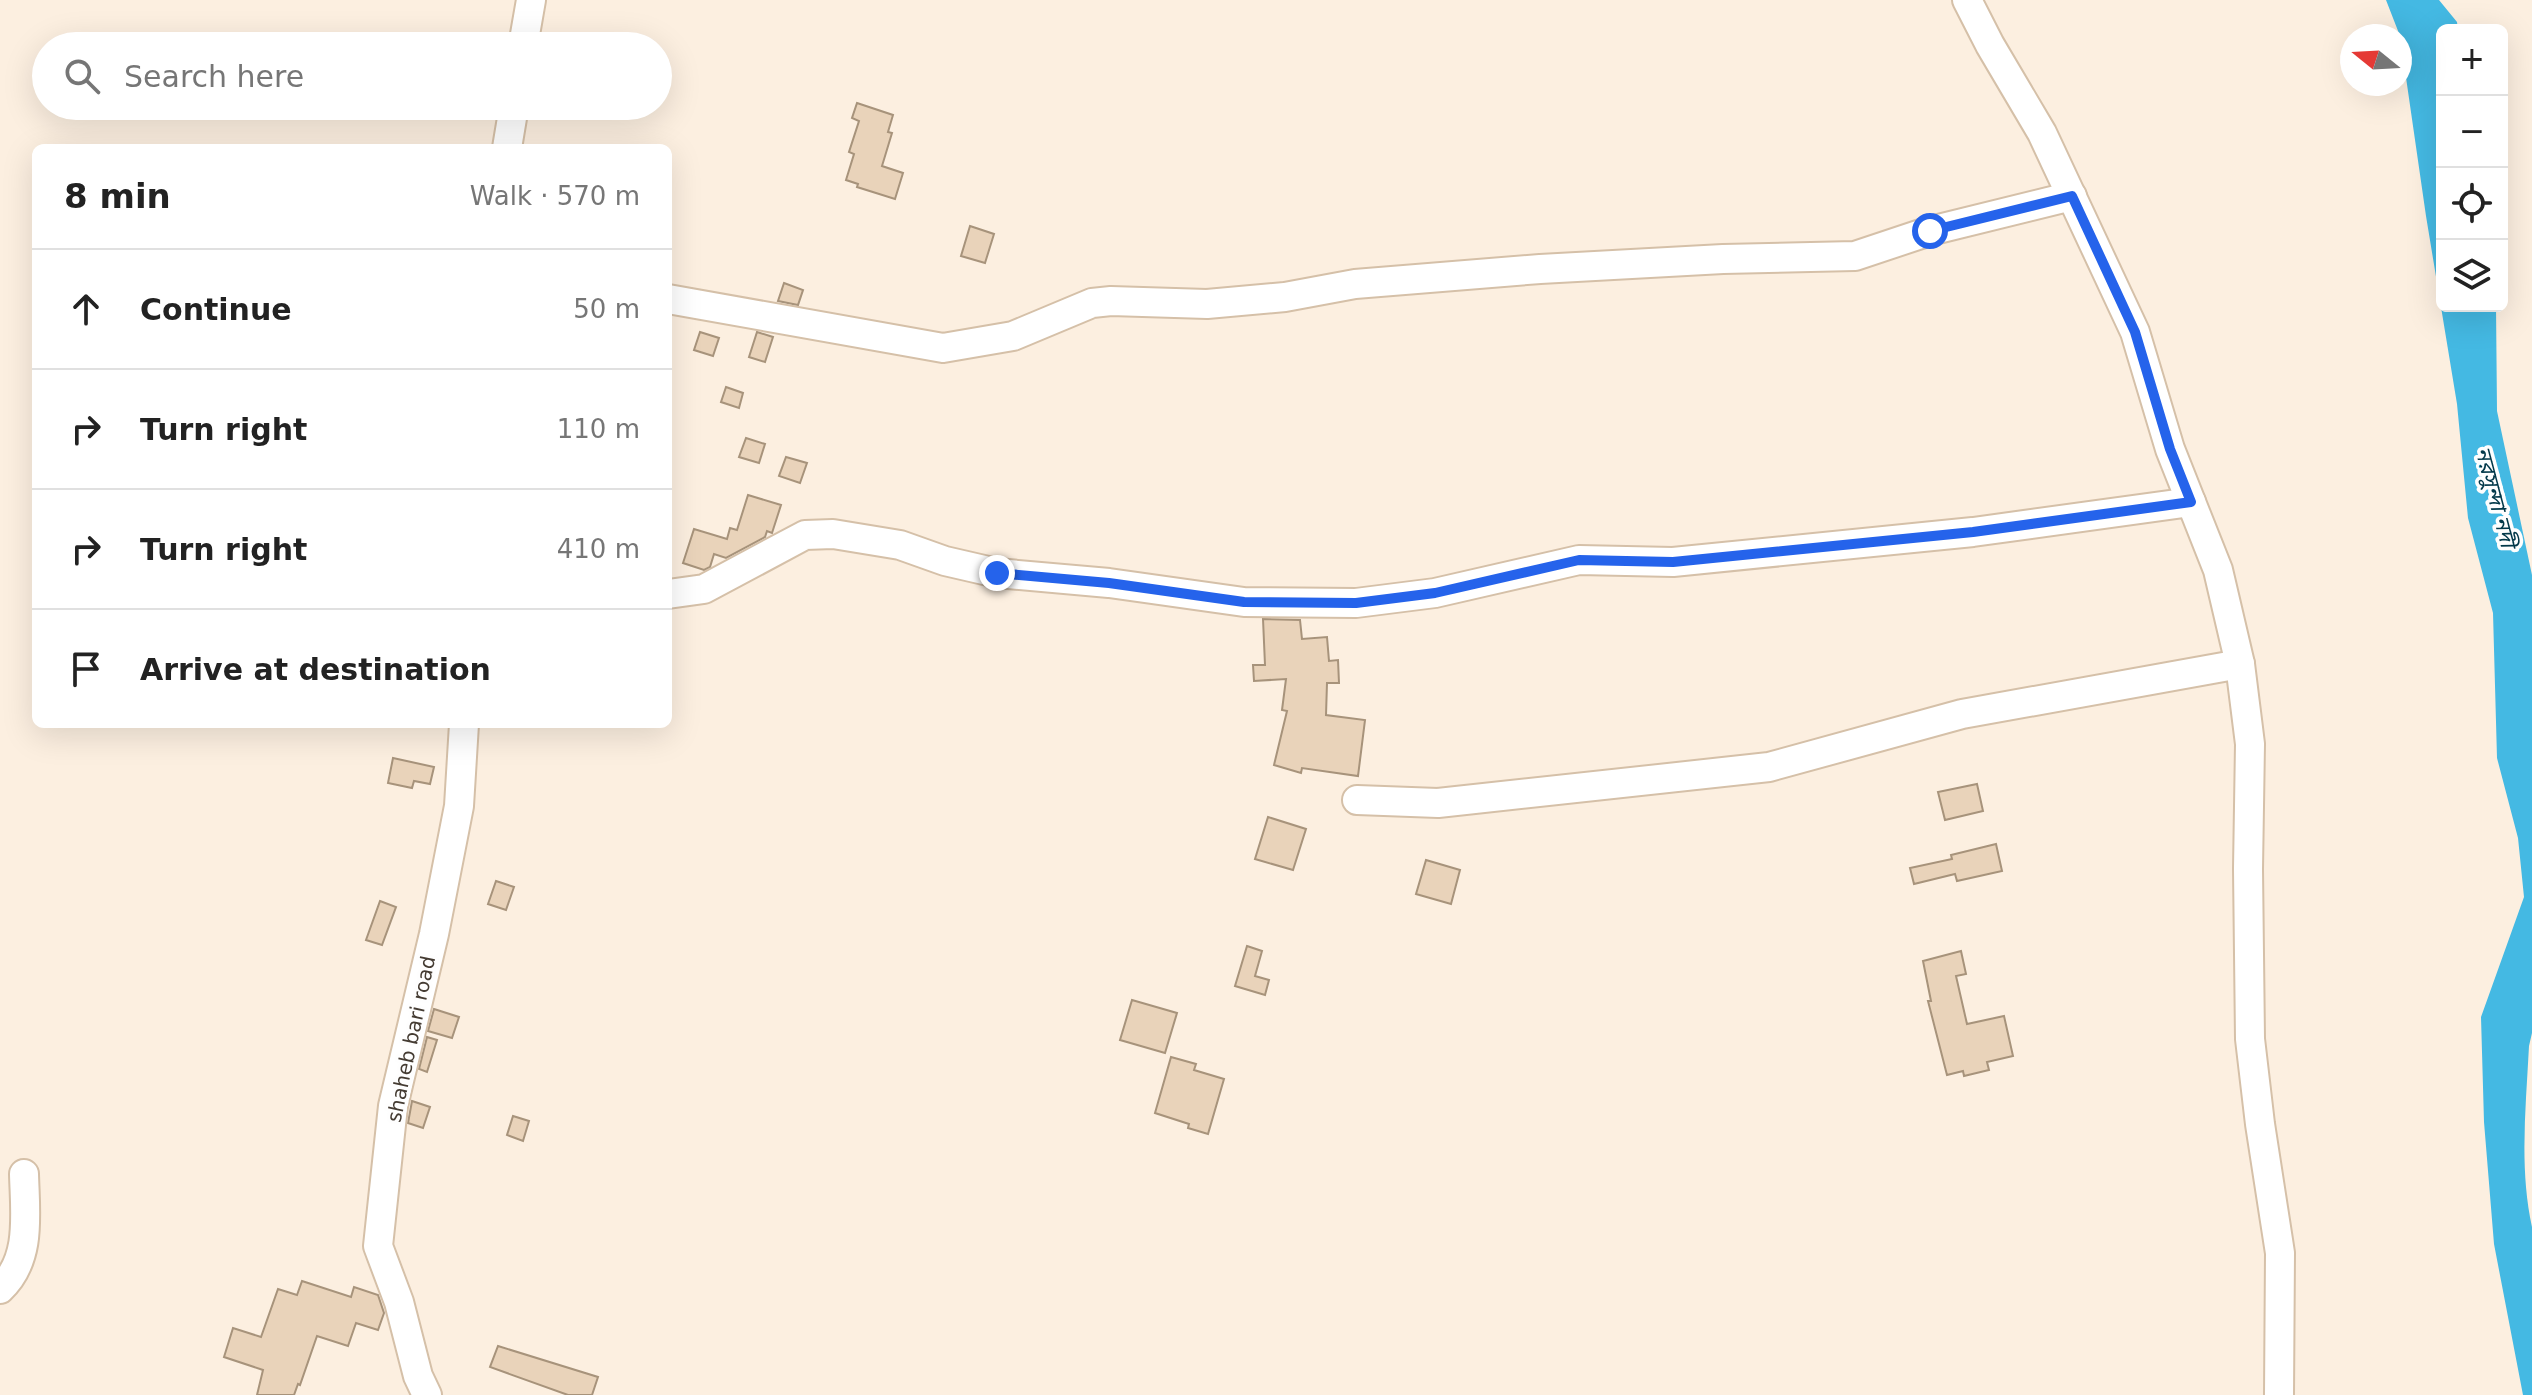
<!DOCTYPE html>
<html lang="en">
<head>
<meta charset="utf-8">
<style>
  body { margin:0; font-family:"DejaVu Sans","Noto Sans Bengali",sans-serif; background:#f6f6f6; color:#222 }
  .controls { position:absolute; right:24px; top:24px; display:grid; overflow:hidden; border-radius:12px; box-shadow:0 8px 32px #0002 }
  .controls button { width:72px; height:72px; display:grid; place-items:center; padding:0; border:0; border-bottom:2px solid #e0e0e0; background:#fff; color:#222; font:40px sans-serif }
  .compass { position:absolute; left:2340px; top:24px; width:72px; height:72px; border-radius:50%; background:#fff; box-shadow:0 8px 32px #0002; rotate:288deg }
  .stop { position:absolute; width:24px; height:24px; margin:-18px; border:6px solid #2563eb; border-radius:50%; background:#fff }
  .stop.end { background:#2563eb; border-color:#fff; box-shadow:0 2px 8px #0008 }
  .list { margin:0; padding:0; list-style:none }
  h2 { display:flex; justify-content:space-between; align-items:center; height:104px; margin:0; padding:0 32px; font-size:34px }
  h2 small { font-size:26px; font-weight:400; color:#767676 }
  .list li { display:grid; grid-template-columns:52px 1fr auto; gap:24px; align-items:center; box-sizing:border-box; height:120px; padding:0 32px; border-top:2px solid #e0e0e0 }
  .list b { display:block; font-size:30px; white-space:nowrap }
  .list em { font-size:26px; font-style:normal; color:#767676 }
  .icon { flex:none; width:44px; height:44px; fill:none; stroke:currentColor; stroke-width:2; stroke-linecap:round; stroke-linejoin:round }
  .map { position:relative; flex:none; width:2532px; height:1395px; overflow:hidden }
  .search { position:absolute; background:#fff; box-shadow:0 8px 32px #0002; left:32px; top:32px; width:640px; height:88px; display:flex; align-items:center; gap:20px; box-sizing:border-box; padding:0 28px; border-radius:44px; color:#767676; font-size:30px }
  .panel { position:absolute; background:#fff; box-shadow:0 8px 32px #0002; left:32px; top:144px; width:640px; height:584px; border-radius:12px }
  .map>svg:first-child { display:block }
  .water { fill:#44b9e3 }
  .building { fill:#e9d3ba; stroke:#a7937b; stroke-width:2 }
  .lines { fill:none; stroke-linecap:round; stroke-linejoin:round }
  .minor-casing { stroke:#d5c0a8; stroke-width:32 }
  .minor { stroke:#fff; stroke-width:28 }
  .route { stroke:#2563eb; stroke-width:10 }
  .labels { text-anchor:middle; stroke-width:7; stroke-linejoin:round; paint-order:stroke }
  .street-label { font-size:20px; fill:#443b32; stroke:#fefefe }
  .water-label { font-size:22px; font-style:italic; fill:#023849; stroke:#fefefe }
</style>
</head>
<body>
<div class="map">
<svg width="2532" height="1395" viewBox="0 0 2532 1395">
  <rect width="100%" height="100%" fill="#fcefe0"/>
  <path class="water" d="M 2386,0 L 2439,0 L 2457,22 L 2458,30 L 2442,30 L 2442,306 L 2496,306 L 2497,411 L 2532,575 L 2532,1033 L 2529,1046 C 2526,1106 2519,1168 2532,1227 L 2532,1395 L 2523,1395 L 2494,1244 L 2484,1122 L 2481,1017 L 2524,897 L 2518,838 L 2497,758 L 2493,613 L 2468,518 L 2457,404 L 2426,216 L 2400,36 Z"/>
  <g class="building">
    <polygon points="857,103 893,115 888,132 892,133 882,166 903,173 895,199 857,187 858,184 846,180 854,154 849,152 859,121 852,118"/>
    <polygon points="970,226 994,234 985,263 961,256"/>
    <polygon points="784,283 803,290 798,305 778,301"/>
    <polygon points="700,332 719,338 713,356 694,350"/>
    <polygon points="757,332 773,337 765,362 749,357"/>
    <polygon points="726,387 743,393 739,408 721,402"/>
    <polygon points="746,438 765,444 759,463 739,457"/>
    <polygon points="786,457 807,463 800,483 779,476"/>
    <polygon points="748,495 781,505 772,533 767,531 765,537 726,558 714,554 710,567 704,570 683,563 694,529 727,539 730,528 737,530"/>
    <polygon points="1263,619 1300,620 1302,639 1327,637 1329,661 1338,660 1339,683 1327,683 1326,715 1365,720 1358,776 1302,768 1301,773 1274,765 1287,711 1282,710 1286,679 1254,681 1253,665 1265,665"/>
    <polygon points="393,758 434,767 430,784 414,781 412,788 388,783"/>
    <polygon points="1977,784 1983,811 1945,820 1938,792"/>
    <polygon points="1268,817 1306,829 1293,870 1255,859"/>
    <polygon points="1996,844 2002,871 1957,881 1955,874 1914,884 1910,868 1952,859 1951,855"/>
    <polygon points="1426,860 1460,870 1451,904 1416,894"/>
    <polygon points="496,881 514,887 506,910 488,904"/>
    <polygon points="380,901 396,907 382,945 366,940"/>
    <polygon points="1247,946 1262,951 1255,976 1269,980 1265,995 1235,986"/>
    <polygon points="1961,951 1966,974 1956,976 1967,1024 2004,1016 2013,1056 1987,1062 1989,1070 1964,1076 1963,1071 1947,1075 1928,1001 1931,1001 1923,961"/>
    <polygon points="1132,1000 1177,1013 1165,1053 1120,1040"/>
    <polygon points="434,1009 459,1017 452,1038 428,1031"/>
    <polygon points="427,1037 437,1040 427,1072 419,1069"/>
    <polygon points="1171,1057 1196,1064 1194,1070 1224,1079 1208,1134 1188,1128 1189,1124 1155,1113"/>
    <polygon points="412,1101 430,1107 423,1128 408,1123"/>
    <polygon points="513,1116 529,1121 523,1141 507,1135"/>
    <polygon points="302,1281 351,1297 354,1287 378,1295 384,1313 378,1330 356,1323 348,1346 317,1336 300,1385 298,1384 294,1395 257,1395 263,1370 224,1357 233,1328 261,1337 278,1289 297,1295"/>
    <polygon points="498,1346 598,1377 592,1395 568,1395 490,1367"/>
  </g>
  <g class="lines">
    <defs>
      <g id="minor">
        <polyline points="1967,0 1990,45 2042,133 2135,332 2170,449 2218,570 2240,664 2250,744 2248,869 2250,1039 2260,1124 2280,1253 2279,1395"/>
        <polyline points="523,46 531,0"/>
        <polyline points="507,148 514,106"/>
        <polyline points="668,299 943,348 1013,336 1092,303 1111,301 1207,304 1285,297 1355,284 1540,269 1723,259 1855,256 1930,231 2072,196"/>
        <polyline points="668,594 704,589 805,535 833,534 900,545 945,561 997,573 1109,583 1244,602 1356,603 1435,593 1579,560 1673,562 1973,532 2191,502"/>
        <polyline points="1357,800 1438,803 1769,767 1962,714 2240,664"/>
        <path d="M 0,1289 C 32,1259 25,1214 24,1174"/>
        <polyline points="427,1395 418,1376 399,1302 378,1246 393,1106 434,934 459,806 464,724"/>
      </g>
    </defs>
    <use href="#minor" class="minor-casing"/>
    <use href="#minor" class="minor"/>
  </g>
  <g class="lines">
    <polyline class="route" points="997,573 1109,583 1244,602 1356,603 1435,593 1579,560 1673,562 1973,532 2191,502 2170,449 2135,332 2072,196 1930,231"/>
  </g>
  <g class="labels">
    <g class="street-label">
      <text transform="translate(411 1039) rotate(-78)" y="7">shaheb bari road</text>
    </g>
    <g class="water-label">
      <text transform="translate(2496 497) rotate(75)" y="8">নরসুন্দা নদী</text>
    </g>
  </g>
</svg>
<div class="controls">
<button>+</button>
<button>−</button>
<button><svg class="icon" aria-label="locate" viewBox="0 0 24 24"><circle cx="12" cy="12" r="6"/><path d="M12 2v4M12 18v4M2 12h4M18 12h4"/></svg></button>
<button><svg class="icon" aria-label="layers" viewBox="0 0 24 24"><path d="M12 4l9 5-9 5-9-5zM3 14l9 5 9-5"/></svg></button>
</div>
<svg class="compass" viewBox="-18 -18 36 36"><path d="M0-13l5 13h-10z" fill="#e53935"/><path d="M0 13l5-13h-10z" fill="#767676"/></svg>
<div class="stop" style="left:1930px;top:231px"></div>
<div class="stop end" style="left:997px;top:573px"></div>
<div class="search"><svg class="icon" aria-label="search" viewBox="0 0 24 24"><circle cx="10" cy="10" r="6"/><path d="M15 15l6 6"/></svg>Search here</div>
<section class="panel">
<h2>8 min<small>Walk · 570 m</small></h2>
<ul class="list">
<li><svg class="icon" aria-label="ahead" viewBox="0 0 24 24"><path d="M12 20V5M6 11l6-6 6 6"/></svg><div><b>Continue</b></div><em>50 m</em></li>
<li><svg class="icon" aria-label="right" viewBox="0 0 24 24"><path d="M7 20v-9h11M14 6l5 5-5 5"/></svg><div><b>Turn right</b></div><em>110 m</em></li>
<li><svg class="icon" aria-label="right" viewBox="0 0 24 24"><path d="M7 20v-9h11M14 6l5 5-5 5"/></svg><div><b>Turn right</b></div><em>410 m</em></li>
<li><svg class="icon" aria-label="arrive" viewBox="0 0 24 24"><path d="M6 21V4h12l-3 4 3 4H6"/></svg><div><b>Arrive at destination</b></div></li>
</ul>
</section>
</div>
</body>
</html>
